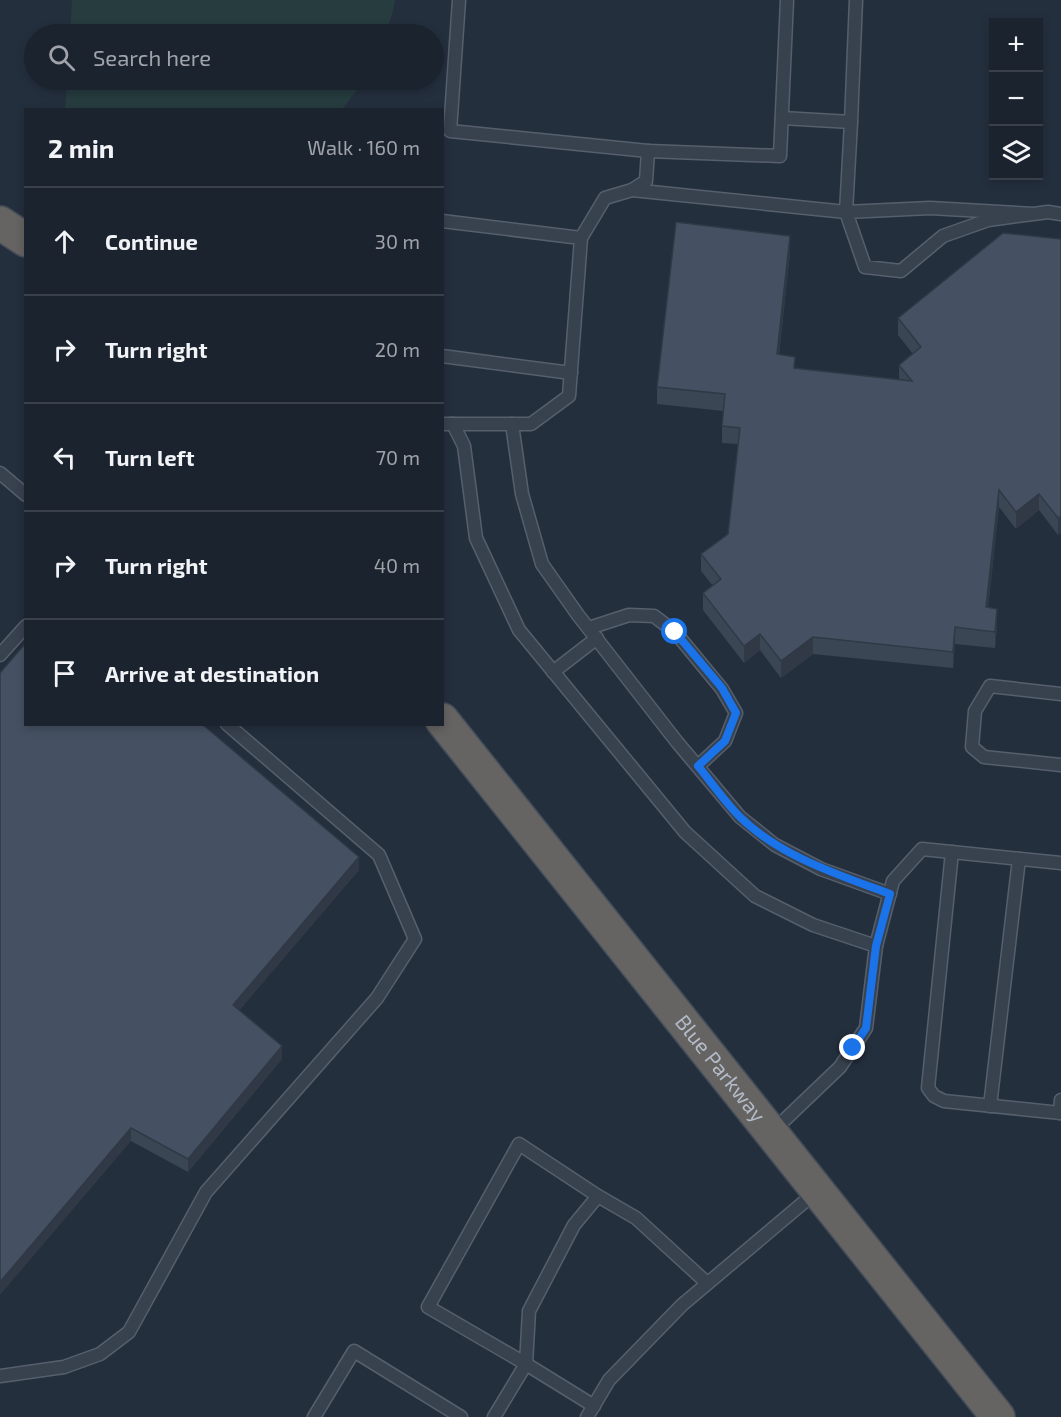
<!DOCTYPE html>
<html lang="en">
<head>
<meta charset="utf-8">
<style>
  body { margin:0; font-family:"Exo 2",sans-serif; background:#242b36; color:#f1f3f6 }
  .controls { position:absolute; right:18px; top:18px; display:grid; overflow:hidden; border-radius:0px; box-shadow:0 3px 9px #0003 }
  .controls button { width:54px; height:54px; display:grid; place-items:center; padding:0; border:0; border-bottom:2px solid #39404a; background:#1b232e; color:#f1f3f6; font:30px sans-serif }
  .stop { position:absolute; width:18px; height:18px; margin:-14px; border:4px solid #1a73e8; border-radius:50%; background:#fff }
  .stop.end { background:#1a73e8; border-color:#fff; box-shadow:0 2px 6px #0008 }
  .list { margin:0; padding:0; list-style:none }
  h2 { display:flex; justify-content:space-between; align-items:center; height:78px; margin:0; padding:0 24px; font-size:26px }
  h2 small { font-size:20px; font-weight:400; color:#a0a4aa }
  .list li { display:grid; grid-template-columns:39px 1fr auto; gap:18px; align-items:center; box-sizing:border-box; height:108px; padding:0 24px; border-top:2px solid #39404a }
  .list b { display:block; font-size:22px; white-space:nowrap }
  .list em { font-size:20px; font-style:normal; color:#a0a4aa }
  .icon { flex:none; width:33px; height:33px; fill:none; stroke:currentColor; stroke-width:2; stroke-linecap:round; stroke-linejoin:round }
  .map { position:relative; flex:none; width:1061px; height:1417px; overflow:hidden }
  .search { position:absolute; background:#1b232e; box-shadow:0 3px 9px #0003; left:24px; top:24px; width:420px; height:66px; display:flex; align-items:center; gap:15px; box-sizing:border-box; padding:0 21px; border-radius:33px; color:#a0a4aa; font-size:22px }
  .panel { position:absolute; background:#1b232e; box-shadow:0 3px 9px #0003; left:24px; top:108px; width:420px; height:618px; border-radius:0px }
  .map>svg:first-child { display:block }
  .pitch { fill:#263c3f }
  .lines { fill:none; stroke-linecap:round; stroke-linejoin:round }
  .service-casing { stroke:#565f6c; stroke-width:15 }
  .trunk-casing { stroke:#434c59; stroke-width:36 }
  .service { stroke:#38414e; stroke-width:12 }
  .trunk { stroke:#656462; stroke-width:33 }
  .wall { fill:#3b4654 }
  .shaded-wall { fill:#303945 }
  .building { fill:#455162; stroke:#303945; stroke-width:1.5 }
  .route { stroke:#1a73e8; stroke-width:8 }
  .labels { text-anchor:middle; stroke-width:5; stroke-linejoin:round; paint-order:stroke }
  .street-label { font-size:21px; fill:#b4bcc9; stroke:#1d2633 }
</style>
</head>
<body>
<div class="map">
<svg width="1061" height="1417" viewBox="0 0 1061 1417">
  <rect width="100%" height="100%" fill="#242f3e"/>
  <g class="pitch">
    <polygon points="72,0 395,0 393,12 385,34 70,34"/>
    <polygon points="67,80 365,80 342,109 65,109"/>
  </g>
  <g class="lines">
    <defs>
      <g id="service">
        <polyline points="459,0 450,131 648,151 646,181 632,190 605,198 581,238"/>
        <polyline points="782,118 851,122 856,0"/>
        <polyline points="648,151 780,156 787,0"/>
        <polyline points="632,190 846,212 851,122"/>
        <polyline points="1034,214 930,208 846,212 865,267 901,271 943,236 988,220 1048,212 1061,214"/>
        <polyline points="442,221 581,238 569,396 531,424 451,424"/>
        <polyline points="442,356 571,373"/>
        <polyline points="442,424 453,424 464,446 476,538 519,630 685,832 755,896 813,925 876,946 866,1028 840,1067 772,1132"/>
        <polyline points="512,424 522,494 542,564 578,615 677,742 740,817 775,845 821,869 890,894"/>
        <polyline points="0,473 26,495"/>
        <polyline points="589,628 629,615 654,616 675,632 722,689 736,713 725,741 698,766"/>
        <polyline points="0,655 26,626"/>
        <polyline points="553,672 597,638"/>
        <polyline points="1061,694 990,686 975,711 972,747 984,757 1061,765"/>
        <polyline points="952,852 928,1088 934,1096 944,1101 1061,1113"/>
        <polyline points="876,946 893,881 922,849 1061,863"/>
        <polyline points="990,1106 1019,859"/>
        <polyline points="1060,1113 1061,1100"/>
        <polyline points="598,1196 519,1144 428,1307 526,1364 529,1311 574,1225 598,1196 636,1218 707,1283"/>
        <polyline points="0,1376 64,1367 100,1354 129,1332 206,1192 377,998 415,939 379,855 227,724"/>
        <polyline points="314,1417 354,1351 461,1417"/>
        <polyline points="494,1417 526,1364 594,1406"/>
        <polyline points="587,1417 609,1380 682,1305 816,1192"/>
      </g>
      <g id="trunk">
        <polyline points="0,223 26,240"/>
        <path id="s1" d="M 442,720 L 998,1417"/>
      </g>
    </defs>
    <use href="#service" class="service-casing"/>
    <use href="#trunk" class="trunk-casing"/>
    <use href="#service" class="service"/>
    <use href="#trunk" class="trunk"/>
  </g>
  <g class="wall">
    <polygon points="1061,239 1058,535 1039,510 1016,529 999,507 988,608 997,626 995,648 955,644 953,668 813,654 781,678 760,650 744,663 703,610 703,593 713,586 701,571 701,554 728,534 738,444 722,443 722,426 723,411 657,404 657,387 790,253 779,355 795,368 899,380 899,365 913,354 898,335 898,318"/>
    <polygon points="26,724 359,870 239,1010 282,1059 188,1172 131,1141"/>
  </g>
  <g class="shaded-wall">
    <polygon points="790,236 790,253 777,371 777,354"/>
    <polygon points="999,490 999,507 986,624 986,607"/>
    <polygon points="1039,494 1039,510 1016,529 1016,512"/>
    <polygon points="1061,516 1061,533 1058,535 1058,518"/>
    <polygon points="997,609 997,626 995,648 995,632"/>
    <polygon points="955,627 955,644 953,668 953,652"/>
    <polygon points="760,634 760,650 744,663 744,646"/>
    <polygon points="813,637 813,654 781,678 781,661"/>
    <polygon points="359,857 359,870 233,1018 233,1005"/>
    <polygon points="282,1046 282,1059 188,1172 188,1159"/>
    <polygon points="131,1128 131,1141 0,1295 0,1282"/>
  </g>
  <g class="building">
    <polygon points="676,222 790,236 777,354 795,357 794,368 912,381 899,365 921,347 898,318 1003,233 1061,239 1061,516 1058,518 1039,494 1016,512 999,490 986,607 997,609 995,632 955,627 953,652 813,637 781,661 760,634 744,646 703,593 721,579 701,554 728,534 740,428 722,426 725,394 657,387"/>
    <polygon points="24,645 26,646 26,724 202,724 359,857 233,1005 282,1046 188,1159 131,1128 0,1282 0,673"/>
  </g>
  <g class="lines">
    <path class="route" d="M 675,632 L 722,688 L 736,713 L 725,741 L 698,766 C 712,783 724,801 739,816 C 779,856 839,875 890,894 L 876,946 L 866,1028 L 853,1048"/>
  </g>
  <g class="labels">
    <g class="street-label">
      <text dy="7" stroke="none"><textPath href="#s1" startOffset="446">Blue Parkway</textPath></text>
    </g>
  </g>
</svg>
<div class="controls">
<button>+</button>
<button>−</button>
<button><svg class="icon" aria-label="layers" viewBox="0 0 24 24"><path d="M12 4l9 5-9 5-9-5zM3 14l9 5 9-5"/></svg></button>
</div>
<div class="stop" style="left:675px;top:632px"></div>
<div class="stop end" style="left:853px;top:1048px"></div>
<div class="search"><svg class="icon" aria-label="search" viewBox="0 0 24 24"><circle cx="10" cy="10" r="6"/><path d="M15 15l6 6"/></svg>Search here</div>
<section class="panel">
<h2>2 min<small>Walk · 160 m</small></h2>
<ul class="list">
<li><svg class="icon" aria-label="ahead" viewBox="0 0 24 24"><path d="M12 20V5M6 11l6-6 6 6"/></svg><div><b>Continue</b></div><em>30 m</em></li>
<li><svg class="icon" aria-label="right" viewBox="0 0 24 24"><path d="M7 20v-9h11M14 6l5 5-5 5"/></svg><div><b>Turn right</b></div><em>20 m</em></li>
<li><svg class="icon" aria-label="left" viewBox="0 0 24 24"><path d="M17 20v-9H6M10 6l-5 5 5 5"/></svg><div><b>Turn left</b></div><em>70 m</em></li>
<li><svg class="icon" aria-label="right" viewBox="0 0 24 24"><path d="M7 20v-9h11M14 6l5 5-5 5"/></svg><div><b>Turn right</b></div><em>40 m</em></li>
<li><svg class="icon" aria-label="arrive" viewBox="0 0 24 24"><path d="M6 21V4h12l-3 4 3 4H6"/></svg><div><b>Arrive at destination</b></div></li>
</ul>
</section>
</div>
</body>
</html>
